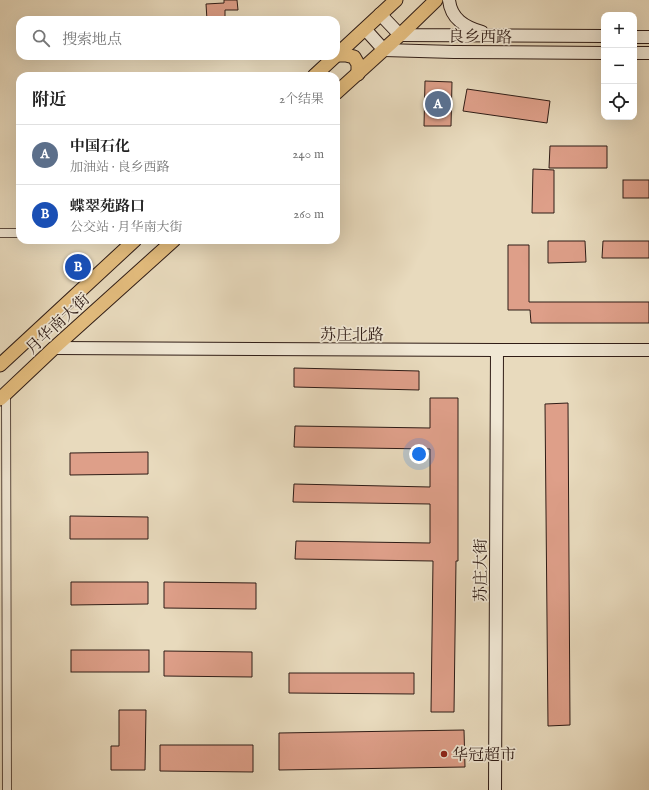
<!DOCTYPE html>
<html lang="zh">
<head>
<meta charset="utf-8">
<style>
  body { margin:0; font-family:"IM FELL English","Noto Serif SC",serif; background:#f6f6f6; color:#222 }
  .controls { position:absolute; right:12px; top:12px; display:grid; overflow:hidden; border-radius:8px; box-shadow:0 4px 16px #0002 }
  .controls button { width:36px; height:36px; display:grid; place-items:center; padding:0; border:0; border-bottom:1px solid #e0e0e0; background:#fff; color:#222; font:20px sans-serif }
  .you { position:absolute; left:419px; top:454px; width:14px; height:14px; margin:-10px; border:3px solid #fff; border-radius:50%; background:#1a73e8; box-shadow:0 0 0 6px #1a73e833 }
  .badge { display:grid; place-items:center; width:26px; height:26px; border-radius:50%; background:#8f2418; color:#fff; font-size:13px; font-weight:700 }
  .pin { position:absolute; translate:-50% -50%; border:2px solid #fff; box-shadow:0 1px 4px #0006 }
  .list { margin:0; padding:0; list-style:none }
  h2 { display:flex; justify-content:space-between; align-items:center; height:52px; margin:0; padding:0 16px; font-size:17px }
  h2 small { font-size:13px; font-weight:400; color:#767676 }
  .list li { display:grid; grid-template-columns:26px 1fr auto; gap:12px; align-items:center; box-sizing:border-box; height:60px; padding:0 16px; border-top:1px solid #e0e0e0 }
  .list b { display:block; font-size:15px; white-space:nowrap }
  .list p { margin:0; font-size:13px; white-space:nowrap; color:#767676 }
  .list em { font-size:13px; font-style:normal; color:#767676 }
  .icon { flex:none; width:22px; height:22px; fill:none; stroke:currentColor; stroke-width:2; stroke-linecap:round; stroke-linejoin:round }
  .map { position:relative; flex:none; width:649px; height:790px; overflow:hidden }
  .search { position:absolute; background:#fff; box-shadow:0 4px 16px #0002; left:16px; top:16px; width:324px; height:44px; display:flex; align-items:center; gap:10px; box-sizing:border-box; padding:0 14px; border-radius:12px; color:#767676; font-size:15px }
  .panel { position:absolute; background:#fff; box-shadow:0 4px 16px #0002; left:16px; top:72px; width:324px; height:172px; border-radius:12px }
  .map>svg:first-child { display:block }
  .building { fill:#de9f89; stroke:#2f1c16 }
  .lines { fill:none; stroke-linecap:round; stroke-linejoin:round }
  .street-casing { stroke:#5d4c40; stroke-width:10 }
  .secondary-casing { stroke:#2f1c16; stroke-width:14 }
  .primary-casing { stroke:#2f1c16; stroke-width:15 }
  .street { stroke:#f0e7d4; stroke-width:8 }
  .secondary { stroke:#f0e7d4; stroke-width:12 }
  .primary { stroke:#e4bd7e; stroke-width:13 }
  .poi-dot { fill:#8f2418; stroke:#f0e7d4; stroke-width:1.5 }
  .labels { text-anchor:middle; stroke-width:3.5; stroke-linejoin:round; paint-order:stroke }
  .street-label { font-size:16px; fill:#2f1c16; stroke:#f0e7d4 }
  .poi-label { font-size:16px; fill:#2f1c16; stroke:#f0e7d4; text-anchor:start }
</style>
</head>
<body>
<div class="map">
<svg width="649" height="790" viewBox="0 0 649 790">
  <rect width="100%" height="100%" fill="#e8dabd"/>
  <filter id="stains"><feTurbulence type="fractalNoise" baseFrequency=".005" numOctaves="4"/><feColorMatrix values="0 0 0 0 .2 0 0 0 0 .09 0 0 0 0 .02 0 0 0 .5 -.17"/></filter>
  <radialGradient id="worn" r=".72"><stop offset=".6" stop-color="#630" stop-opacity="0"/><stop offset="1" stop-color="#630" stop-opacity=".3"/></radialGradient>
  <g class="building">
    <polygon points="224,0 237,0 238,10 225,10 225,17 220,17 220,20 207,20 206,4 224,3"/>
    <polygon points="425,81 452,82 451,126 424,126"/>
    <polygon points="467,89 550,101 547,123 463,111"/>
    <polygon points="550,146 607,146 607,168 549,168"/>
    <polygon points="533,169 554,170 554,213 532,213"/>
    <rect x="623" y="180" width="26" height="18"/>
    <polygon points="548,241 585,241 586,262 548,263"/>
    <polygon points="603,241 649,241 649,258 602,258"/>
    <polygon points="508,245 529,245 529,302 649,302 649,323 531,323 530,310 508,310"/>
    <polygon points="294,368 419,371 419,390 294,387"/>
    <polygon points="430,398 458,398 458,561 456,561 454,712 431,712 433,561 295,559 296,541 430,543 430,504 293,502 294,484 430,487 430,449 294,447 295,426 430,428"/>
    <polygon points="568,403 570,725 548,726 545,404"/>
    <polygon points="148,452 148,474 70,475 70,453"/>
    <polygon points="70,516 148,517 148,539 70,539"/>
    <polygon points="71,582 148,582 148,604 71,605"/>
    <polygon points="164,582 256,583 256,609 164,608"/>
    <rect x="71" y="650" width="78" height="22"/>
    <polygon points="164,651 252,652 252,677 164,676"/>
    <polygon points="289,673 414,673 414,694 289,693"/>
    <polygon points="119,710 146,710 145,770 111,770 111,746 119,746"/>
    <polygon points="464,730 465,767 279,770 279,733"/>
    <polygon points="160,745 253,745 253,772 160,771"/>
  </g>
  <g class="lines">
    <defs>
      <g id="street">
        <polyline points="0,233 20,233"/>
        <polyline points="6,394 7,790"/>
      </g>
      <g id="secondary">
        <path d="M 449,0 C 451,19 465,27 482,32"/>
        <polyline points="380,14 400,35 604,36"/>
        <polyline points="365,29 384,50 454,52 604,53"/>
        <polyline points="634,37 649,37"/>
        <polyline points="634,53 649,53"/>
        <polyline points="54,348 497,350 649,350"/>
        <polyline points="495,790 497,350"/>
      </g>
      <g id="primary">
        <polyline points="338,55 346,55 354,57 358,64 358,74"/>
        <polyline points="314,76 396,0"/>
        <polyline points="336,93 400,35 436,0"/>
        <polyline points="0,365 135,240"/>
        <polyline points="0,399 54,348 174,240"/>
      </g>
    </defs>
    <use href="#street" class="street-casing"/>
    <use href="#secondary" class="secondary-casing"/>
    <use href="#primary" class="primary-casing"/>
    <use href="#street" class="street"/>
    <use href="#secondary" class="secondary"/>
    <use href="#primary" class="primary"/>
  </g>
  <circle class="poi-dot" cx="444" cy="754" r="4"/>
  <g class="labels">
    <g class="street-label">
      <text transform="translate(480 36) rotate(1)" y="6">良乡西路</text>
      <text transform="translate(57 323) rotate(-43)" y="6">月华南大街</text>
      <text x="352" y="340">苏庄北路</text>
      <text transform="translate(480 570) rotate(-90)" y="6">苏庄大街</text>
    </g>
    <g class="poi-label">
      <text x="452" y="760">华冠超市</text>
    </g>
  </g>
  <rect width="100%" height="100%" filter="url(#stains)"/>
  <rect width="100%" height="100%" fill="url(#worn)"/>
</svg>
<div class="controls">
<button>+</button>
<button>−</button>
<button><svg class="icon" aria-label="locate" viewBox="0 0 24 24"><circle cx="12" cy="12" r="6"/><path d="M12 2v4M12 18v4M2 12h4M18 12h4"/></svg></button>
</div>
<div class="you"></div>
<div class="pin badge" style="left:438px;top:104px;background:#5c6f8a">A</div>
<div class="pin badge" style="left:78px;top:267px;background:#1a4fb4">B</div>
<div class="search"><svg class="icon" aria-label="search" viewBox="0 0 24 24"><circle cx="10" cy="10" r="6"/><path d="M15 15l6 6"/></svg>搜索地点</div>
<section class="panel">
<h2>附近<small>2个结果</small></h2>
<ul class="list">
<li><span class="badge" style="background:#5c6f8a">A</span><div><b>中国石化</b><p>加油站 · 良乡西路</p></div><em>240 m</em></li>
<li><span class="badge" style="background:#1a4fb4">B</span><div><b>蝶翠苑路口</b><p>公交站 · 月华南大街</p></div><em>260 m</em></li>
</ul>
</section>
</div>
</body>
</html>
